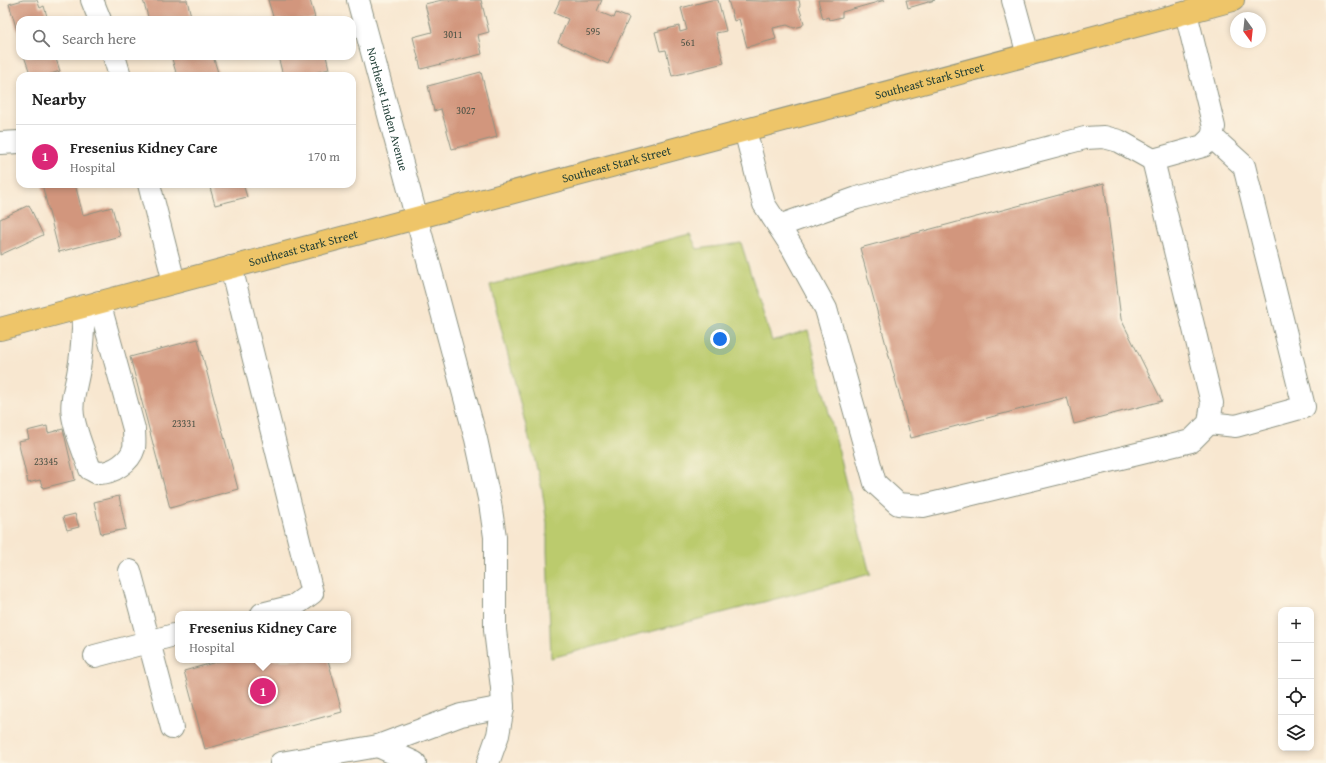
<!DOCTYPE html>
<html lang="en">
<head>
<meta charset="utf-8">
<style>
  body { margin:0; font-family:"Gentium Book Plus",serif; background:#f2f2f2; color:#222 }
  .controls { position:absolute; right:12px; bottom:12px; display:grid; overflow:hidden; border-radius:8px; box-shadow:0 2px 6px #0003 }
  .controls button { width:36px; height:36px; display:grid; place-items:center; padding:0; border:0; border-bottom:1px solid #e0e0e0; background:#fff; color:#222; font:20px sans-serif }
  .compass { position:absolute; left:1230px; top:12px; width:36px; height:36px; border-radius:50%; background:#fff; box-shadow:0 2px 6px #0003; rotate:165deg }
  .you { position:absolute; left:720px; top:339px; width:14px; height:14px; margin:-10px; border:3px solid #fff; border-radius:50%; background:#1a73e8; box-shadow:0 0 0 6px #1a73e833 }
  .badge { display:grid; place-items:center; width:26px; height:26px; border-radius:50%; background:#db2777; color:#fff; font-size:13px; font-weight:700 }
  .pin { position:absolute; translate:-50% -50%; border:2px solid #fff; box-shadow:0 1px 4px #0006 }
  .popup { position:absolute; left:175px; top:611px; width:176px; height:52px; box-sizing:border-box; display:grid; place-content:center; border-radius:8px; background:#fff; filter:drop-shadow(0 1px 3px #0005); font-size:13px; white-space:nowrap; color:#767676 }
  .popup b { font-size:15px; color:#222 }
  .popup::after { content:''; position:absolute; left:50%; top:100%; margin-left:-8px; border:8px solid transparent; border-top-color:#fff }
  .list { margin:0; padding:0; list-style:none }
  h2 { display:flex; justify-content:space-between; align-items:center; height:52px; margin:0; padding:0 16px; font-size:17px }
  h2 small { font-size:13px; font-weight:400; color:#767676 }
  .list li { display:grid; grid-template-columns:26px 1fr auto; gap:12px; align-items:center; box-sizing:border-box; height:64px; padding:0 16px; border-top:1px solid #e0e0e0 }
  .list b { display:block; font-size:15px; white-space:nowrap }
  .list p { margin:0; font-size:13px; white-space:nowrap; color:#767676 }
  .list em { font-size:13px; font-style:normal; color:#767676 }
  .icon { flex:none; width:22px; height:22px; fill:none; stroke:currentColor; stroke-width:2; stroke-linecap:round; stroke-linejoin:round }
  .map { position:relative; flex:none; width:1326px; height:763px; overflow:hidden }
  .search { position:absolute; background:#fff; box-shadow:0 2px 6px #0003; left:16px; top:16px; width:340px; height:44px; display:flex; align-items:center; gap:10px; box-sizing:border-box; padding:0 14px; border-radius:12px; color:#767676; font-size:15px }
  .panel { position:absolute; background:#fff; box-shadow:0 2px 6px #0003; left:16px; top:72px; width:340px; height:116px; border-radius:12px }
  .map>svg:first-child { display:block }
  .green { fill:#bbcb6d; stroke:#6d8450 }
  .building { fill:#d2967d }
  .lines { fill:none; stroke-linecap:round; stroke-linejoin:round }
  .minor-casing { stroke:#8c9282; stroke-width:24 }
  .major-casing { stroke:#8c9282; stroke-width:24 }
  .minor { stroke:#fff; stroke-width:22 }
  .major { stroke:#eec569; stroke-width:22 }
  .labels { text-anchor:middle; stroke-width:3; stroke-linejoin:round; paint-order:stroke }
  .number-label { font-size:10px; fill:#4c5346 }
  .street-label { font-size:12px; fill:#1f3d34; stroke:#fcf5e5 }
</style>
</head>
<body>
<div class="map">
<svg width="1326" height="763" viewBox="0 0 1326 763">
  <rect width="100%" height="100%" fill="#fcf5e5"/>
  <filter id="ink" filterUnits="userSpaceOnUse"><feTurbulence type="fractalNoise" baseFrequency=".025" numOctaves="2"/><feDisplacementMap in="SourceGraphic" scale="8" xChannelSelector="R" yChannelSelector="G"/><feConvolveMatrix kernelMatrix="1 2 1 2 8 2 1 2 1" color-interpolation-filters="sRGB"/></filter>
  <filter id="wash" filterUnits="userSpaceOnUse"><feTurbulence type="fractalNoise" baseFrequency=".012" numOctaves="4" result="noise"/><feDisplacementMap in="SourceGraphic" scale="16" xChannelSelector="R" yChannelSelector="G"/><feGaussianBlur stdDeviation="0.9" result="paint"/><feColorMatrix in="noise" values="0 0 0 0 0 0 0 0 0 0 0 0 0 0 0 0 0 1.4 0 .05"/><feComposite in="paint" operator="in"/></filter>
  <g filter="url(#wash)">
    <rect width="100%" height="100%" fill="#f8e7d0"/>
    <polygon class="green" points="690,234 697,249 741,243 772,341 808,330 870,574 551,658 547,551 547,523 542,489 490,285"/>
    <g id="blocks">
      <g class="building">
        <polygon points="23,0 37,0 40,8 44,6 48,20 20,20 20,40 9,4"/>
        <polygon points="143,0 187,0 192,20 149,20"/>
        <polygon points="268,0 310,0 315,18 308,20 274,20"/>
        <polygon points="442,0 481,0 489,32 478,35 482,54 421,69 413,37 432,32 425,4"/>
        <polygon points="560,0 602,0 597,11 614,18 616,13 629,18 608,64 558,42 568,19 554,13"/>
        <polygon points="711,0 718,0 726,31 716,33 724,63 672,76 666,50 660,51 655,32 679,26 680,32 687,30 681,8"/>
        <polygon points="728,0 765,1 799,0 800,5 799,7 804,23 802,26 794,28 787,25 773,28 776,39 747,47 739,19 734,21"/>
        <polygon points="818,0 885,0 842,12 842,17 829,20 828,17 823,19"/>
        <polygon points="906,0 935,0 908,8"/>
        <polygon points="24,56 55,56 60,71 45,76 31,76"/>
        <polygon points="173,56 213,56 219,76 177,76 172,59 174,58"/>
        <polygon points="278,56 326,56 329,69 314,73 315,76 283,76"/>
        <polygon points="481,72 497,137 452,149 441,109 434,111 428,86"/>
        <polygon points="1104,183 1121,319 1162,401 1074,424 1067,397 911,438 860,248"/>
        <polygon points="42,184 75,184 83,215 112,207 120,236 59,252"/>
        <polygon points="209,184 243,184 247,197 215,205"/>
        <polygon points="29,205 43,235 0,255 0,219"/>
        <polygon points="198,339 238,489 170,508 130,357"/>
        <polygon points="47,426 48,433 63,429 75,480 43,488 40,480 28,483 18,441 29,439 27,431"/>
        <polygon points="119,496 126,529 101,534 94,502"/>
        <polygon points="75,514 79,527 67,530 63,517"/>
        <polygon points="223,660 328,660 342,712 205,749 184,671"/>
      </g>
    </g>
  </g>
  <g filter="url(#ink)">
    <use href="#blocks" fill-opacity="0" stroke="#8c9282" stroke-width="1"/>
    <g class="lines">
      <defs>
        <g id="minor">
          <polyline points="92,0 100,20"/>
          <path id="s1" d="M 358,0 L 476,439 L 490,503 L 495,537 L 495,630 L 502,688 L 503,707 L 498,735 L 488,763"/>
          <polyline points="1013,0 1028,55"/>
          <polyline points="114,56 120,76"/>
          <polyline points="745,130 764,204 792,247 826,309 875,483 898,504 923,506 1191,441 1209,423 1212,403 1153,160"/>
          <polyline points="0,143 20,142"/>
          <polyline points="149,184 174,282"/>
          <polyline points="779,226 857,198 1085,138 1104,137 1119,141 1153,160 1203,146 1212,137 1214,127 1186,13"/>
          <polyline points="231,267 312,593 294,606 262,614"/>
          <path d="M 84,306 C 83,327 83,347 79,368 C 77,384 70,400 73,416 C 76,434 84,452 90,469 C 93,470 96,473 99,473 C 113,473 130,462 134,448 C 135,442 134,435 134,429 L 99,302"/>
          <polyline points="1209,423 1236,426 1304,407 1244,166 1212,137"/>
          <polyline points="130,571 172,728"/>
          <polyline points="95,656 178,634"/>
          <polyline points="378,746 415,763"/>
          <polyline points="281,763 378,746 461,715 503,707"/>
        </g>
        <g id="major">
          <path id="s2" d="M 0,329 L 1233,0"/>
        </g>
      </defs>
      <use href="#minor" class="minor-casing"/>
      <use href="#major" class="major-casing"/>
      <use href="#minor" class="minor"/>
      <use href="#major" class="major"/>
    </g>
  </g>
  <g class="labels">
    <g class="number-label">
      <text x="593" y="35">595</text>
      <text x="453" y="38">3011</text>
      <text x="688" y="46">561</text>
      <text x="466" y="114">3027</text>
      <text x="184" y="427">23331</text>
      <text x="46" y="465">23345</text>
    </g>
    <g class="street-label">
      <text dy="4" stroke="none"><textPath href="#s2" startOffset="962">Southeast Stark Street</textPath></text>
      <text dy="4" stroke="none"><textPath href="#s1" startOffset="113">Northeast Linden Avenue</textPath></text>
      <text dy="4" stroke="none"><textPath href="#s2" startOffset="638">Southeast Stark Street</textPath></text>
      <text dy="4" stroke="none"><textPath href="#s2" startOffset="314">Southeast Stark Street</textPath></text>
    </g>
  </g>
</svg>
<div class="controls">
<button>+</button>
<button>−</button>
<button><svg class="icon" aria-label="locate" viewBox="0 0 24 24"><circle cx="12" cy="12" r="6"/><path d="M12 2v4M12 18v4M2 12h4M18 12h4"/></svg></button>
<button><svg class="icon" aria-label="layers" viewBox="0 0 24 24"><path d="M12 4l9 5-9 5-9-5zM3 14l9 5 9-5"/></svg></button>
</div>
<svg class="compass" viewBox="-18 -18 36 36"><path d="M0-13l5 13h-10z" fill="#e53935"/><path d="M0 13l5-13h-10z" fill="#767676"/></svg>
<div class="you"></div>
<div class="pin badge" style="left:263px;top:691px">1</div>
<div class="popup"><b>Fresenius Kidney Care</b>Hospital</div>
<div class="search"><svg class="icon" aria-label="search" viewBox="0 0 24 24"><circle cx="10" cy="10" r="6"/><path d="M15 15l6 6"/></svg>Search here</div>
<section class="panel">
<h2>Nearby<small></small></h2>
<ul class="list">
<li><span class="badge">1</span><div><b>Fresenius Kidney Care</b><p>Hospital</p></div><em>170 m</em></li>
</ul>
</section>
</div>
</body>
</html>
